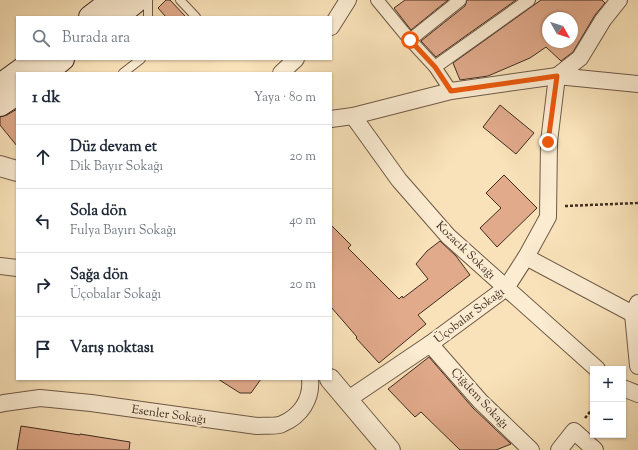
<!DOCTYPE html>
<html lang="tr">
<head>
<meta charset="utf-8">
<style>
  body { margin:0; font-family:"Sorts Mill Goudy",serif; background:#f2f2f3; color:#1f2937 }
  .controls { position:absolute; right:12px; bottom:12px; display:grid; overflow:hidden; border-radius:0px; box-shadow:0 1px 3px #0004 }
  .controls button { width:36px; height:36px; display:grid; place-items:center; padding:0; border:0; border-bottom:1px solid #e0e1e3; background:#fff; color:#1f2937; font:20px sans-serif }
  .compass { position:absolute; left:542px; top:12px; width:36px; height:36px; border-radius:50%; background:#fff; box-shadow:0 1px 3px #0004; rotate:129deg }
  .stop { position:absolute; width:12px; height:12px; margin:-9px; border:3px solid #ea580c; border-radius:50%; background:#fff }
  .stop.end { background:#ea580c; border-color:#fff; box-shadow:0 1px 4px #0008 }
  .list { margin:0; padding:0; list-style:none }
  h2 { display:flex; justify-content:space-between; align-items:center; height:52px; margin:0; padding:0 16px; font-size:17px }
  h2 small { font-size:13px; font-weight:400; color:#747a83 }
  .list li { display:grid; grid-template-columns:26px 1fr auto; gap:12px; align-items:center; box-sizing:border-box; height:64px; padding:0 16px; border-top:1px solid #e0e1e3 }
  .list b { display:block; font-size:15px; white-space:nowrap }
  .list p { margin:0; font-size:13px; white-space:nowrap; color:#747a83 }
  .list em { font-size:13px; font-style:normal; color:#747a83 }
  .icon { flex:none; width:22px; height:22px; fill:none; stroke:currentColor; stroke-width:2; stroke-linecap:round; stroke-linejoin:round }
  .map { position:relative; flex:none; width:638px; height:450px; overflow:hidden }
  .search { position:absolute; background:#fff; box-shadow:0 1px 3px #0004; left:16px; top:16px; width:316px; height:44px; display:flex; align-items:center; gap:10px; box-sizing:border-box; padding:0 14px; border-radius:0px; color:#747a83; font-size:15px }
  .panel { position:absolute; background:#fff; box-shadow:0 1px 3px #0004; left:16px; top:72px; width:316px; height:308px; border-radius:0px }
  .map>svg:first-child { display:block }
  .building { fill:#e1aa8b; stroke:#402c21; fill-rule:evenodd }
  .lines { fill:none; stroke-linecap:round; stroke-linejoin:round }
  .service-casing { stroke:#6e5a47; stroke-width:10 }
  .pedestrian-casing { stroke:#6e5a47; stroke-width:14 }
  .minor-casing { stroke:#6e5a47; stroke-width:18 }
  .tertiary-casing { stroke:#6e5a47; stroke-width:22 }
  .secondary-casing { stroke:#402c21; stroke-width:24 }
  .path { stroke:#402c21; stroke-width:2.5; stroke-dasharray:3 2; stroke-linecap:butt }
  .service { stroke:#fbecd2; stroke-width:8 }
  .pedestrian { stroke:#fbecd2; stroke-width:12 }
  .minor { stroke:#fbecd2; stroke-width:16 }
  .tertiary { stroke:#fbecd2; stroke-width:20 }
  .secondary { stroke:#fbecd2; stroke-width:22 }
  .route { stroke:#ea580c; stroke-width:5 }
  .labels { text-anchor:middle; stroke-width:4; stroke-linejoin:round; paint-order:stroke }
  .street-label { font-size:12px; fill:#402c21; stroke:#fbecd2 }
</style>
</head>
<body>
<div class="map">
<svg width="638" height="450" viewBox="0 0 638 450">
  <rect width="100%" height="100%" fill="#f9e2b9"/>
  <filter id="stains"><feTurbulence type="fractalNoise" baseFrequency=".005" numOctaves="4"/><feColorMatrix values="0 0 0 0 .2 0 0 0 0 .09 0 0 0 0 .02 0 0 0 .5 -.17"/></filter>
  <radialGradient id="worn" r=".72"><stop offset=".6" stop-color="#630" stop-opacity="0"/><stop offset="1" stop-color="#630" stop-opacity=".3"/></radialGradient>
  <g class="building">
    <polygon points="166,0 170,0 186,17 166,17 158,8"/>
    <polygon points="405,0 448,0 411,30 394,8"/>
    <polygon points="467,0 516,0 436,57 421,41 465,6"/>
    <path d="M 541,0 L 602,0 L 605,3 L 595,15 L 573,52 L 561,61 L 546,47 L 530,58 L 488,76 L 460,80 L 453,63 ZM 548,18 L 572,18 L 572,42 L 548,42 Z"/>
    <polygon points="500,105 534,133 516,154 483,127"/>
    <polygon points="17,109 17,146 0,125 0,117 7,115"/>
    <polygon points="504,175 537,208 497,247 480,228 501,208 486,193"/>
    <polygon points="331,225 351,245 348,248 399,299 402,296 403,298 428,279 416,264 427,251 440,241 456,256 470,275 418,315 426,324 379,363 356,338 357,337 331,307"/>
    <polygon points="429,357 473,408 511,444 496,450 460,450 421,412 415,417 388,389"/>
    <polygon points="218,379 261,379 251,393 240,393"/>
    <polygon points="21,426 80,435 80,434 130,442 129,450 17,450"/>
  </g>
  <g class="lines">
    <defs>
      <g id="service">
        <polyline points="148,0 148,17"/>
        <polyline points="180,0 196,17"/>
        <polyline points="123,73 141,59"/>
      </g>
      <g id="pedestrian">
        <polyline points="377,0 410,40 435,67 451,91"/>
        <polyline points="410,40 460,0"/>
        <polyline points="435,67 529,0"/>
      </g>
      <g id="minor">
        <polyline points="331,27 348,0"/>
        <polyline points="281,73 296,59"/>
        <polyline points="557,76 580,58 603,20 619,0"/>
        <polyline points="353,116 399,180 448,236 597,369"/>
        <polyline points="331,119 353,116 451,91 557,76 638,84"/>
        <polyline points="526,257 633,314"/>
        <polyline points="0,266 17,268"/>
        <polyline points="638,303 633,314 638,366"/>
        <polyline points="430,344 480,401 531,450"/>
        <polyline points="623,388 638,394"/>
        <polyline points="347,400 430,344 506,288 526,257 548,217 549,142 557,76"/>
        <path d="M 0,404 L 4,403 L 40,398 L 91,403 L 257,426 C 265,425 276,427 282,424 C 301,416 312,399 310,379"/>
        <polyline points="559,450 574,431 595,450"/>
      </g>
      <g id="tertiary">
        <polyline points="0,166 17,171"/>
        <polyline points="330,379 390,450"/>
      </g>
      <g id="secondary">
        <polyline points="90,17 112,0"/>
        <polyline points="117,17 138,0"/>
        <polyline points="46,73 63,59"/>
        <polyline points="0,85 36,59"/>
        <polyline points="0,105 17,94"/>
      </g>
    </defs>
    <use href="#service" class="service-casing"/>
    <use href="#pedestrian" class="pedestrian-casing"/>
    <use href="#minor" class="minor-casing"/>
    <use href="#tertiary" class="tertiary-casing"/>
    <use href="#secondary" class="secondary-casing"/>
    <g class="path">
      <polyline points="565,206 638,203"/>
      <polyline points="585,418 593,408"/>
    </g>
    <use href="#service" class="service"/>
    <use href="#pedestrian" class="pedestrian"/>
    <use href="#minor" class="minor"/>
    <use href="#tertiary" class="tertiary"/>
    <use href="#secondary" class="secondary"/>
  </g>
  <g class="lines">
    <polyline class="route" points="410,40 435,67 451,91 557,76 548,142"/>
  </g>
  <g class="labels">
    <g class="street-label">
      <text transform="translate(466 250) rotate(44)" y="4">Kozacık Sokağı</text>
      <text transform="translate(469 315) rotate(-37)" y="4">Üçobalar Sokağı</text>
      <text transform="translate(480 398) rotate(47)" y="4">Çiğdem Sokağı</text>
      <text transform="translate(169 414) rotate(8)" y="4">Esenler Sokağı</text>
    </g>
  </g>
  <rect width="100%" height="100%" filter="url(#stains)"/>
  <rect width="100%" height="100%" fill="url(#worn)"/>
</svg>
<div class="controls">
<button>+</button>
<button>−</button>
</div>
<svg class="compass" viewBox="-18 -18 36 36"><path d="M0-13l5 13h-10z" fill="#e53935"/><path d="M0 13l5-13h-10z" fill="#747a83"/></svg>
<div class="stop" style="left:410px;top:40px"></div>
<div class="stop end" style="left:548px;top:142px"></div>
<div class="search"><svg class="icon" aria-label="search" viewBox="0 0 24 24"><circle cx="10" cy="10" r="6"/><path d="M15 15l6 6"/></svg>Burada ara</div>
<section class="panel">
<h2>1 dk<small>Yaya · 80 m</small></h2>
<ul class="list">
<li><svg class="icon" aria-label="ahead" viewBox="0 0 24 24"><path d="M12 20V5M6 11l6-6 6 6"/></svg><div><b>Düz devam et</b><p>Dik Bayır Sokağı</p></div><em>20 m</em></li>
<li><svg class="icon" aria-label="left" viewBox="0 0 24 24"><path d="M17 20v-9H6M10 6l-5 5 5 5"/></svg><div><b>Sola dön</b><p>Fulya Bayırı Sokağı</p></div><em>40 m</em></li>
<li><svg class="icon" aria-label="right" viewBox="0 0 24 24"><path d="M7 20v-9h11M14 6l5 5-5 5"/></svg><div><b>Sağa dön</b><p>Üçobalar Sokağı</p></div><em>20 m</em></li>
<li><svg class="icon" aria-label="arrive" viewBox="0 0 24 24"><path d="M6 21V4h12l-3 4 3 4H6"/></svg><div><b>Varış noktası</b></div></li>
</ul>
</section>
</div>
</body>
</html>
